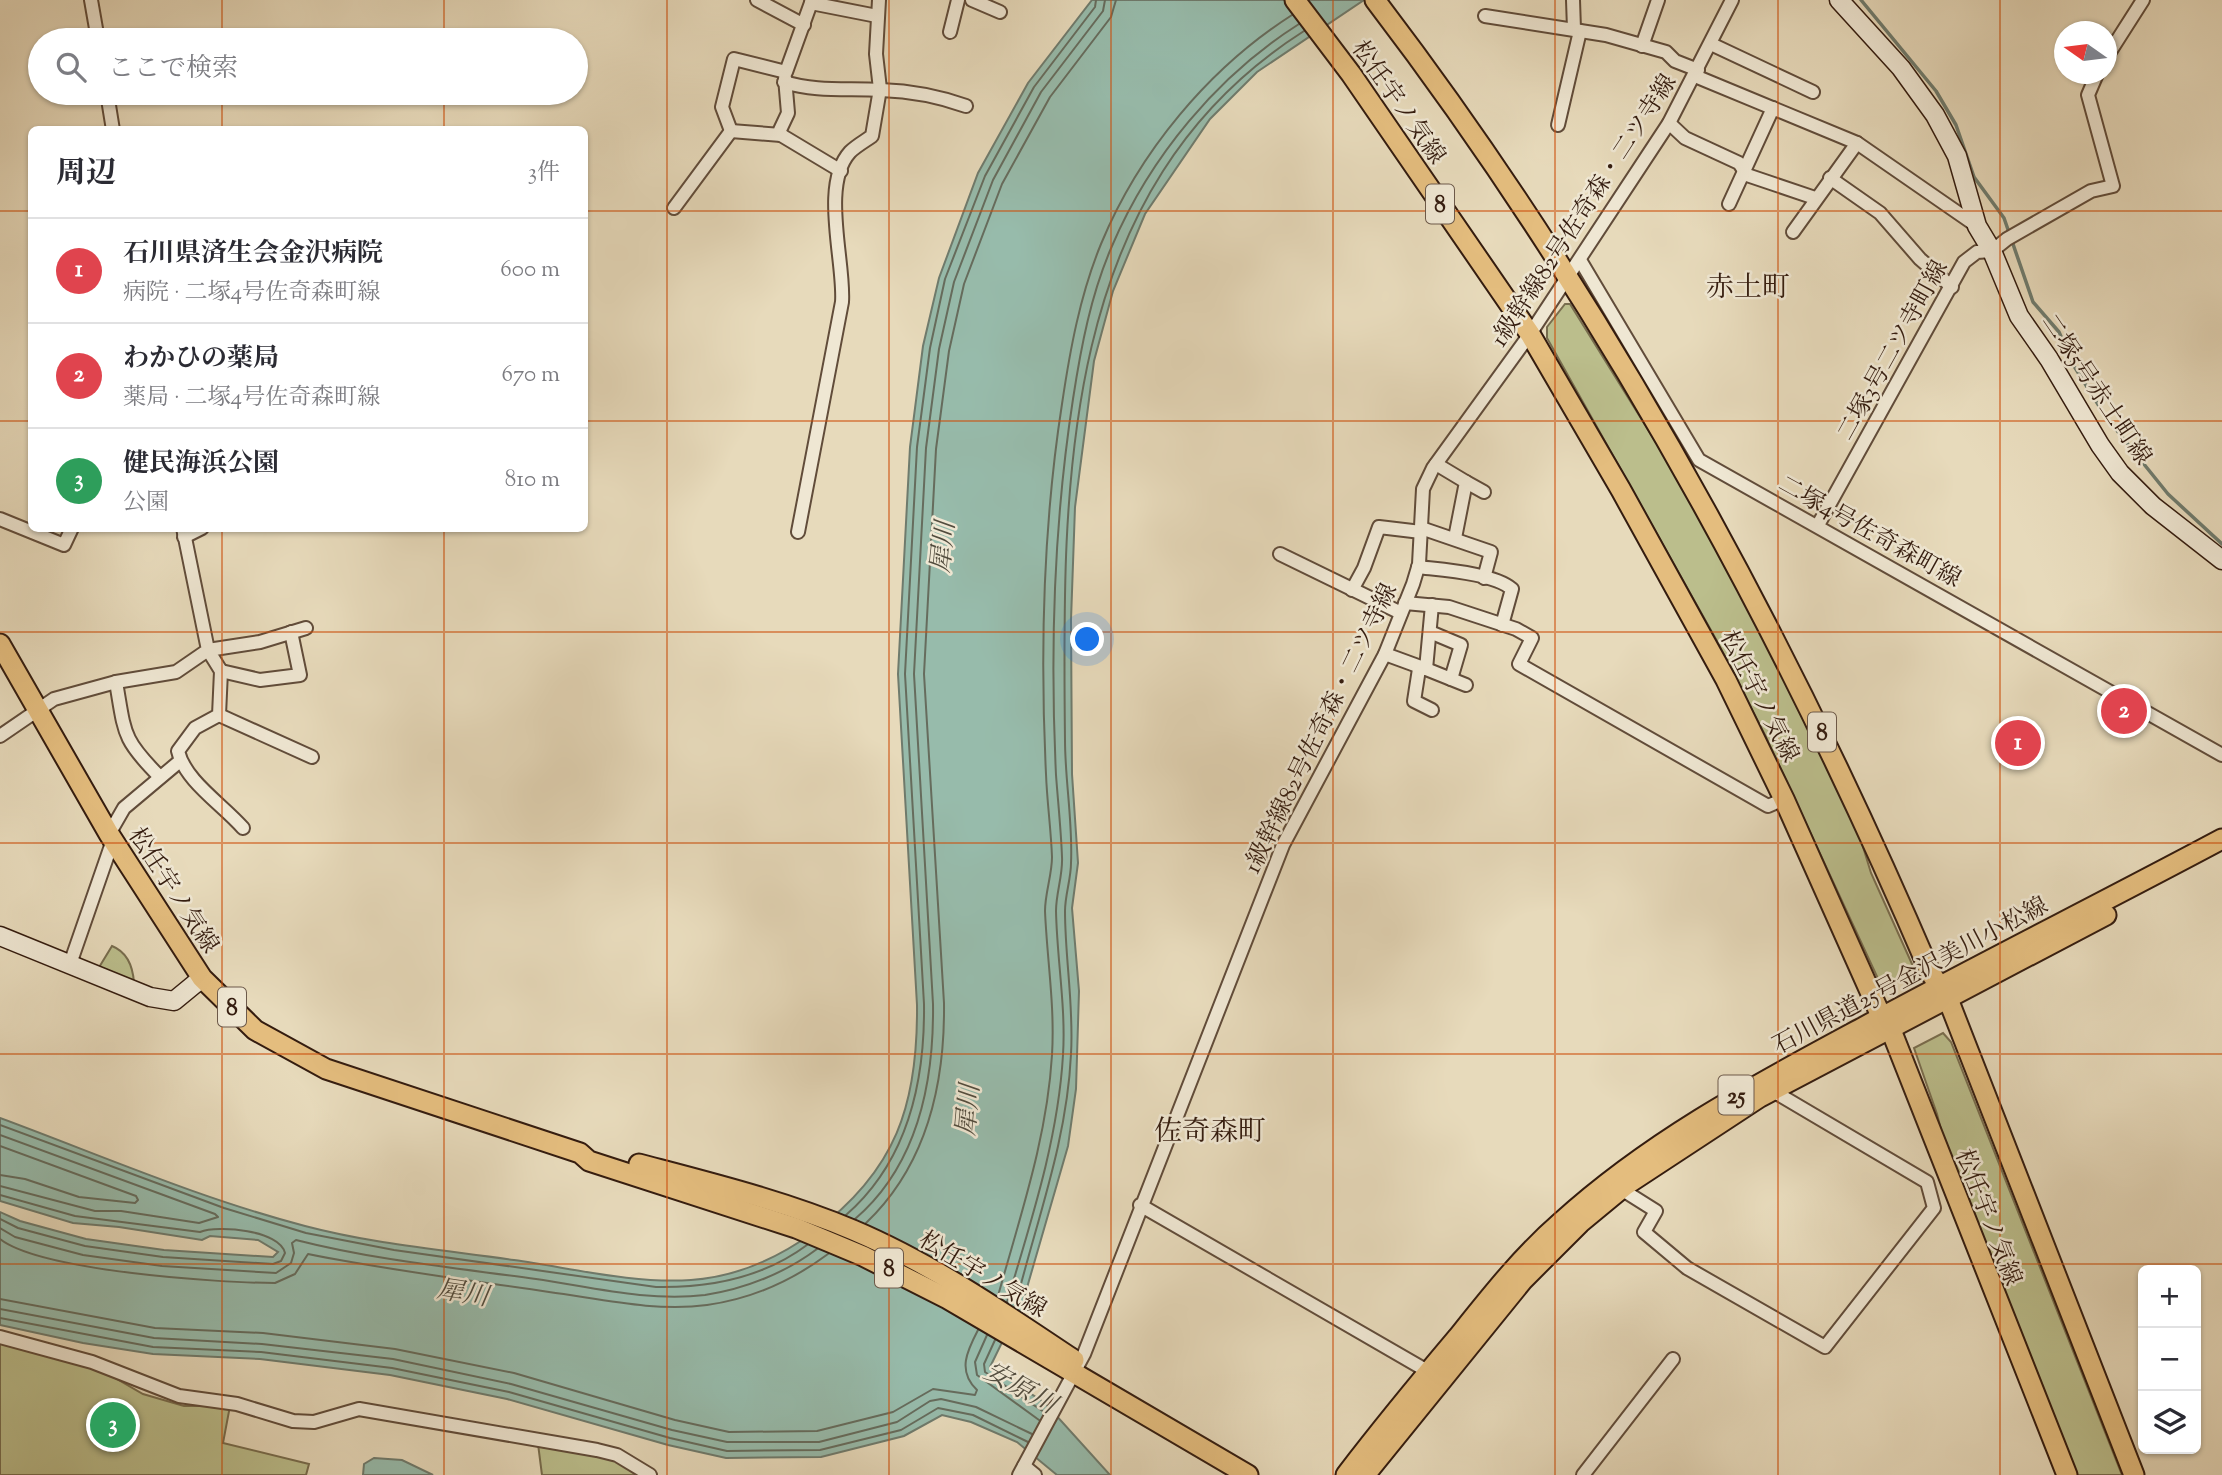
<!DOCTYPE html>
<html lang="ja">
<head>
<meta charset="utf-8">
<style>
  body { margin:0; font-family:"Sorts Mill Goudy","Noto Serif JP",serif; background:#f2f2f3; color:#2b2b33 }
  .controls { position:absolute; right:21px; bottom:21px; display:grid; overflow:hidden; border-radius:10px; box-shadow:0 2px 5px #0004 }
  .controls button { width:63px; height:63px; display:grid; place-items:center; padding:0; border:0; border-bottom:2px solid #e1e1e2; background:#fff; color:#2b2b33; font:35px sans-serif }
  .compass { position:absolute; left:2054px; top:21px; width:63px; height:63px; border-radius:50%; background:#fff; box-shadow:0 2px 5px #0004; rotate:284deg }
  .you { position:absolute; left:1088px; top:640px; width:24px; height:24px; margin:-18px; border:5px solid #fff; border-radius:50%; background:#1a73e8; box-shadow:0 0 0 10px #1a73e833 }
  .badge { display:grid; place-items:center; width:46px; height:46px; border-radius:50%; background:#2563eb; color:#fff; font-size:23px; font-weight:700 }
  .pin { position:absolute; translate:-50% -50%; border:4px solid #fff; box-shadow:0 2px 7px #0006 }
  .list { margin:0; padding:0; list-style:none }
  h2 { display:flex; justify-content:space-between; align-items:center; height:91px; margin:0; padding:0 28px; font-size:30px }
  h2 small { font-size:23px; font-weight:400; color:#7c7c81 }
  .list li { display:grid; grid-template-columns:46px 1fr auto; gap:21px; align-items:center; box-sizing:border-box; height:105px; padding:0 28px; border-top:2px solid #e1e1e2 }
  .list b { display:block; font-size:26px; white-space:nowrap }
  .list p { margin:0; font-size:23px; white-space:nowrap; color:#7c7c81 }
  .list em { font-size:23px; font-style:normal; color:#7c7c81 }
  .icon { flex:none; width:38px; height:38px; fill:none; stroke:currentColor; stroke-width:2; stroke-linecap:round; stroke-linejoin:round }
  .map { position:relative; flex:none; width:2222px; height:1475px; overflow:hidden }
  .search { position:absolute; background:#fff; box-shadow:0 2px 5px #0004; left:28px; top:28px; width:560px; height:77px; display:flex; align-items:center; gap:18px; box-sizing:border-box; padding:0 24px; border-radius:38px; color:#7c7c81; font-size:26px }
  .panel { position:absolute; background:#fff; box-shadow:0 2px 5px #0004; left:28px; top:126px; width:560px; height:406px; border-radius:10px }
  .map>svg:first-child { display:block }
  .green { fill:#bbbe8c; stroke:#786d4e; stroke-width:2 }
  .water { fill:#97bbab; stroke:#6f7b6d; stroke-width:2 }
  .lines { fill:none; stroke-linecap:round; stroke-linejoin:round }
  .shore { stroke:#666c5d; stroke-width:2 }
  .stream { stroke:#6f7b6d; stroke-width:3.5 }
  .street-casing { stroke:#614c3a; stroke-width:16 }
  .secondary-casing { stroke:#341c0f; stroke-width:21 }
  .primary-casing { stroke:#341c0f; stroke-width:23 }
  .street { stroke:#efe7d3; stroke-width:12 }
  .secondary { stroke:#efe7d3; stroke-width:18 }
  .primary { stroke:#e4bd7e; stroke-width:19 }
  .grid { fill:none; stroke:#cd500c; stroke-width:2; stroke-opacity:0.55 }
  .labels { text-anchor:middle; stroke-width:5; stroke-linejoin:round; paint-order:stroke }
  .shield { fill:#efe7d3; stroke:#6c594a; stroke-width:2 }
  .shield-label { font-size:23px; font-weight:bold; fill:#341c0f }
  .street-label { font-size:24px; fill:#341c0f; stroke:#efe7d3 }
  .water-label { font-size:26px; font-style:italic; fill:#524c3e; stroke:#efe7d3 }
  .quarter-label { font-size:28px; fill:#341c0f; stroke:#efe7d3 }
</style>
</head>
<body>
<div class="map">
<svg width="2222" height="1475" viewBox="0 0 2222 1475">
  <rect width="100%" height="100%" fill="#e7dabb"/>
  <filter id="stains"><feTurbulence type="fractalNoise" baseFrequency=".00286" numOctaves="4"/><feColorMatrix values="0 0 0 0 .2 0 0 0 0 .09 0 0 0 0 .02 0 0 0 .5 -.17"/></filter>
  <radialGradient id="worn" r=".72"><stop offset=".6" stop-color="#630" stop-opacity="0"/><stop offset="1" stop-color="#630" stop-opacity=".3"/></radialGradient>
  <g class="green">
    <polygon points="1565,304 1570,304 1678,478 1768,644 1856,824 1871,873 1912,964 1911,973 1886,988 1880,983 1765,735 1717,641 1547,338 1547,327"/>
    <path d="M 112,946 C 127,952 133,967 134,983 L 98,969 Z"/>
    <polygon points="1943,1033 1951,1042 2122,1475 2074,1475 1949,1161 1937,1114 1914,1048"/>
    <polygon points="0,1342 96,1367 143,1394 184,1406 230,1406 223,1443 309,1464 306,1475 0,1475"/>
    <polygon points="538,1444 607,1455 641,1475 542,1475"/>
  </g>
  <g class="water">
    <path d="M 1092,0 L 1364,0 L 1257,72 L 1210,119 L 1145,214 L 1113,291 L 1094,361 L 1075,507 L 1071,620 L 1072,774 L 1078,863 L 1072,908 L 1079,991 L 1076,1089 L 1068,1146 L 1024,1298 L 1034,1303 L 1024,1301 L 1021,1313 L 1010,1326 L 990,1367 L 1045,1403 L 1110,1475 L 1057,1475 L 1017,1442 L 971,1422 L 942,1415 L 904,1436 L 821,1457 L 726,1458 L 668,1445 L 507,1399 L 390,1375 L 260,1359 L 153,1354 L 83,1343 L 0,1325 L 0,1212 L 20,1221 L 86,1239 L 164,1250 L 273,1257 L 278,1252 L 258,1240 L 210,1236 L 202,1240 L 119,1227 L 73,1223 L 0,1201 L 0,1118 C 100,1155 201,1199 305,1226 C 373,1244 444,1250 514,1260 C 571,1268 633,1284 691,1280 C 736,1277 778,1258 814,1232 C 896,1171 918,1105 917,1005 L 898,674 L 910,447 L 923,346 L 939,278 L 978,173 L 1028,83 Z"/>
    <polygon points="374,1458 402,1460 433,1475 363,1475 364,1464"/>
  </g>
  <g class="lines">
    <g class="shore">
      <path d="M 0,1125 L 224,1208 L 306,1233 L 394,1250 L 656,1287 C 709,1288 764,1277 807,1245"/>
      <polyline points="0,1135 215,1214 218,1217 199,1223 121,1211 95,1211 0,1186"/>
      <polyline points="0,1146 136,1196 138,1200 135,1203 79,1197 25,1179 0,1175"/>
      <path d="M 0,1195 L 75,1216 L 200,1232 C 218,1225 280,1230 285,1253 L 281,1261 L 273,1264 L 163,1257 L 85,1246 L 18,1228 L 0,1219"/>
      <path d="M 846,1215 C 908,1161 925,1083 924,1004 L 905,674 L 917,447 L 930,348 L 945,279 L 985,176 L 1034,87 L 1095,7 L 1096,0"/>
      <path d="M 855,1219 C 918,1165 934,1082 933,1004 L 914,674 L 926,448 L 939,349 L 954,282 L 993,180 L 1041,92 L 1103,11 L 1105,0"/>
      <path d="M 866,1223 C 927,1165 945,1085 944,1003 L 924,674 L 936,449 L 949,351 L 964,284 L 1002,184 L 1050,97 L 1111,17 L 1116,0"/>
      <path d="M 0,1228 L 15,1237 L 83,1255 L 162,1266 L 276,1273 L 291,1263 L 294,1253 L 292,1243 L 296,1240 C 374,1260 456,1268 536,1279 C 591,1287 649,1302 705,1295 C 745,1289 785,1273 817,1249"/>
      <path d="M 0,1239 C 41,1271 220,1283 275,1283 L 295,1274 L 308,1254 C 387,1270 468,1280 549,1292 C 601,1299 655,1312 707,1305 C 751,1299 793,1280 828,1254"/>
      <path d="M 998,1296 C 1020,1216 1047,1139 1052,1055 C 1055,1006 1047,959 1045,911 C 1045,893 1052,875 1052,857 C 1051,829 1047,802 1046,774 C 1040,651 1043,526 1062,404 C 1070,350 1080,295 1101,244 C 1139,152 1209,68 1292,15"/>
      <path d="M 0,1299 L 155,1328 L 263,1333 L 395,1349 L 514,1373 L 675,1420 L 729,1432 L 817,1431 L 893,1412 L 933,1389 L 975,1395 L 977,1390 C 957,1371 967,1351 978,1330"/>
      <path d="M 1007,1302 C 1031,1221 1058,1140 1063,1055 C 1066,1007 1057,960 1056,911 C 1056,893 1063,875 1062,857 C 1061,830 1058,802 1056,775 C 1050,650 1054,522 1073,399 C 1081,347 1091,294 1112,246 C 1150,157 1217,76 1299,24"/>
      <path d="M 1015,1307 C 1036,1222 1067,1142 1071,1054 C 1074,1006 1065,959 1065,911 C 1065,895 1071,879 1071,863 C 1073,823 1065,781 1065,740 C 1062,481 1059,187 1304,31"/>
      <polyline points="0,1309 154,1338 262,1344 393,1359 511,1384 672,1430 727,1442 819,1442 897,1422 930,1401 941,1399 976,1407 1032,1434"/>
      <polyline points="0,1318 153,1347 261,1352 392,1368 509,1392 670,1438 727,1451 820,1450 901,1430 938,1408 973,1415 1028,1442"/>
      <polyline points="987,1335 975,1362 977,1375 1039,1420"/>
      <polyline points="995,1340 984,1364 985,1372 1044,1412"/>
    </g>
    <polyline class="stream" points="1861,0 1936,91 1956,125 1974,177 2004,218 2033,302 2059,332 2074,366 2106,417 2168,494 2222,544"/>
    <defs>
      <g id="street">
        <polyline points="91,0 98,40"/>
        <polyline points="757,0 804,25"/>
        <polyline points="972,0 1000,12"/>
        <polyline points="1573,0 1574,29"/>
        <polyline points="811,3 877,16"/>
        <polyline points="1485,16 1606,35 1666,52 1675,61 1698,70"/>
        <polyline points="950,32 958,0"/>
        <polyline points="1711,44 1813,92"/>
        <polyline points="1642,46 1658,0"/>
        <polyline points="2106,58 2143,0"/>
        <polyline points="1695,76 1857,143 1977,226"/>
        <path d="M 784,82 C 816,92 848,88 881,90 C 911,91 938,96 966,106"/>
        <polyline points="107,93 113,130"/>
        <polyline points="1669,123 1685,138 1739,163 1747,175 1815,198"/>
        <polyline points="1558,125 1580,31"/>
        <polyline points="731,131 722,107 734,59 786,72 812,0"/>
        <polyline points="731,131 781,135 841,171"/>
        <polyline points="781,135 780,130 788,113 785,78"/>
        <polyline points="1830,178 1880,213 1920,259 1952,287"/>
        <polyline points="1729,204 1773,108"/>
        <polyline points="674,208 731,131"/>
        <polyline points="1793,232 1857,143"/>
        <polyline points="1580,260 1699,460 2222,755"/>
        <polyline points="1436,464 1466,482 1455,538"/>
        <polyline points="1466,482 1484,492"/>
        <polyline points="0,519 64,545 72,528"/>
        <polyline points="1818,525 1964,262 1977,252 1992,251 2007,239 2091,191 2113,186 2088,95 2097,74"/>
        <polyline points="1421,528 1491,552 1484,578"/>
        <path d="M 798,532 L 842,302 C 845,263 820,185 850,152 C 856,146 865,141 872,136 L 880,89 L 876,54 L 879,0"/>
        <polyline points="184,537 202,528"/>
        <polyline points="1280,554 1401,613"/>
        <path d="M 1418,567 C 1443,570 1493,573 1512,589 L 1502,625"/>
        <polyline points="1352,590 1364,568 1379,527 1421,532"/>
        <polyline points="1405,603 1449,607 1516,629 1532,638 1519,664 1768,806 1784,799"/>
        <polyline points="1385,654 1426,669 1432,605"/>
        <polyline points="1419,669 1414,701 1432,710"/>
        <polyline points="1426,669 1451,679 1461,645 1430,632"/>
        <polyline points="221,671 260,680 300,675 291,632"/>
        <polyline points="1451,679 1466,685"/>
        <path d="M 116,682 C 125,734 122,739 160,777"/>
        <polyline points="219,715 312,757"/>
        <polyline points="0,736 54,699 116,682 176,672 208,650 183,528"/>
        <path d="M 243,828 C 222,804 185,781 178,751 L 195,728 L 219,715 L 221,671 L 208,650 L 260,642 L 306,628"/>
        <polyline points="109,834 124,808 180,761"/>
        <polyline points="70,964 113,840"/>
        <polyline points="1621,1189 1656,1211 1644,1232 1687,1268 1825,1347 1934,1208 1927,1182 1773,1091"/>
        <polyline points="1140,1205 1429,1372"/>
        <polyline points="0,1337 92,1362 179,1396 237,1404 293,1421 314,1422 359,1409 597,1450 617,1455 650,1475"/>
        <polyline points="1024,1466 1035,1475"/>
        <polyline points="1019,1475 1084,1354 1283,845 1385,654 1413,584 1419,564 1423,489 1433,468 1530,334 1669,123 1732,0"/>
        <polyline points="1583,1475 1673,1359"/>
      </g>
      <g id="secondary">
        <polyline points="1839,0 1901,68 1935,115 1957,156 1977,226 1992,251 2019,316 2049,359 2100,445 2120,473 2153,506 2222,560"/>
        <polyline points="0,936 150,997 174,1001 202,978"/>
      </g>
      <g id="primary">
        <polyline points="1295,0 1351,74 1530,334 1621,490 1726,680 1784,799 1881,1016 1891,1030 2067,1475"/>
        <path d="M 1375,0 C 1602,297 1783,629 1930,972 L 1948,999 L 2134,1475"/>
        <polyline points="0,644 109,834 202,978 255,1030 326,1069 580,1153 589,1161 796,1228 863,1256 948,1299 1248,1475"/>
        <path d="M 639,1164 C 711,1183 784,1201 853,1230 C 931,1263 1004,1313 1074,1360"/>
        <path d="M 1346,1475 C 1382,1428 1419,1383 1457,1338 C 1489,1298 1521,1257 1560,1223 C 1650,1141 1754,1086 1860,1029 C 1980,964 2102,903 2222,839"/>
        <polyline points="1365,1475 1523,1280 1580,1223 1626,1185 1760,1097 2106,915"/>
      </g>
    </defs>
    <use href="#street" class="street-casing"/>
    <use href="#secondary" class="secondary-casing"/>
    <use href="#primary" class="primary-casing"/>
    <use href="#street" class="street"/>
    <use href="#secondary" class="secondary"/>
    <use href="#primary" class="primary"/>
  </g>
  <path class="grid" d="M 222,0 L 222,40M 444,0 L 444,40M 667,0 L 667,1475M 889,0 L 889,1475M 1111,0 L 1111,1475M 1333,0 L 1333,1475M 1555,0 L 1555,1475M 1778,0 L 1778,1475M 2000,0 L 2000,1475M 222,93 L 222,130M 444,93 L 444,130M 0,211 L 32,211M 584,211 L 2222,211M 0,421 L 32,421M 584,421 L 2222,421M 222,528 L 222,1475M 444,528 L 444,1475M 0,632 L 2222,632M 0,843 L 2222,843M 0,1054 L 2222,1054M 0,1264 L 2222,1264"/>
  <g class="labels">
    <g class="shield">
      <rect x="1426" y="184.5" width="28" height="39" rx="5"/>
      <rect x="1808" y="712.5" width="28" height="39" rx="5"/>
      <rect x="218" y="987.5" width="28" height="39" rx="5"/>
      <rect x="1718.5" y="1075.5" width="35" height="39" rx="5"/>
      <rect x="875" y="1248.5" width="28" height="39" rx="5"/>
    </g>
    <g class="shield-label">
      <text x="1440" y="212">8</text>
      <text x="1822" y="740">8</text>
      <text x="232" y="1015">8</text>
      <text x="1736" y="1103">25</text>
      <text x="889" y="1276">8</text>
    </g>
    <g class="street-label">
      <text transform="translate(1399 102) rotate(55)" y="8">松任宇ノ気線</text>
      <text transform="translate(1583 210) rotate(-57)" y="8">1級幹線82号佐奇森・二ツ寺線</text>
      <text transform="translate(1892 350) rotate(-61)" y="8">二塚3号二ツ寺町線</text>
      <text transform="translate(2097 389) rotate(56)" y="8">二塚5号赤土町線</text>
      <text transform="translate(1870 531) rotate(29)" y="8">二塚4号佐奇森町線</text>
      <text transform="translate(1760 696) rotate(63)" y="8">松任宇ノ気線</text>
      <text transform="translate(1320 728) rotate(-64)" y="8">1級幹線82号佐奇森・二ツ寺線</text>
      <text transform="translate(174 890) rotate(57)" y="8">松任宇ノ気線</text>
      <text transform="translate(1910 975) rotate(-28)" y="8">石川県道25号金沢美川小松線</text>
      <text transform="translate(1989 1217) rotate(69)" y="8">松任宇ノ気線</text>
      <text transform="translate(983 1274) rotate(31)" y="8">松任宇ノ気線</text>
    </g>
    <g class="water-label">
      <text transform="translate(942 547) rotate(-84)" y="9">犀川</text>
      <text transform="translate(967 1110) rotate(-85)" y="9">犀川</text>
      <text transform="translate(463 1292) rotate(9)" y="9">犀川</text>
      <text transform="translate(1021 1387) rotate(29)" y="9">安原川</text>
    </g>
    <g class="quarter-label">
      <text x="1748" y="296">赤土町</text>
      <text x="1210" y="1140">佐奇森町</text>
    </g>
  </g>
  <rect width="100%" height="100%" filter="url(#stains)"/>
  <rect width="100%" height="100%" fill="url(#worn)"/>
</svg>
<div class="controls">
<button>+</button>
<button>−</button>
<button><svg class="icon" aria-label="layers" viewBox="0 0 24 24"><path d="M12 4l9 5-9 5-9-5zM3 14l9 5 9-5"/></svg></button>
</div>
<svg class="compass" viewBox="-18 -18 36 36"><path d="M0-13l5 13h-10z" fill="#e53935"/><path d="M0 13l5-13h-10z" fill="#7c7c81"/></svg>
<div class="you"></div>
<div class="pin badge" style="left:2018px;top:743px;background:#e0444e">1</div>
<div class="pin badge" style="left:2124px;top:711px;background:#e0444e">2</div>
<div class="pin badge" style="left:113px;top:1425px;background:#2e9e5b">3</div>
<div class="search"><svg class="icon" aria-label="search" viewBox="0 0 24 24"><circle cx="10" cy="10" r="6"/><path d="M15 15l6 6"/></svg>ここで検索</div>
<section class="panel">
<h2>周辺<small>3件</small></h2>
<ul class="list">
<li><span class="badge" style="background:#e0444e">1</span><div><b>石川県済生会金沢病院</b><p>病院 · 二塚4号佐奇森町線</p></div><em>600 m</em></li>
<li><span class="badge" style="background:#e0444e">2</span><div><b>わかひの薬局</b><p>薬局 · 二塚4号佐奇森町線</p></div><em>670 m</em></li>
<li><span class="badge" style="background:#2e9e5b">3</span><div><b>健民海浜公園</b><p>公園</p></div><em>810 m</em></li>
</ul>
</section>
</div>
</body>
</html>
